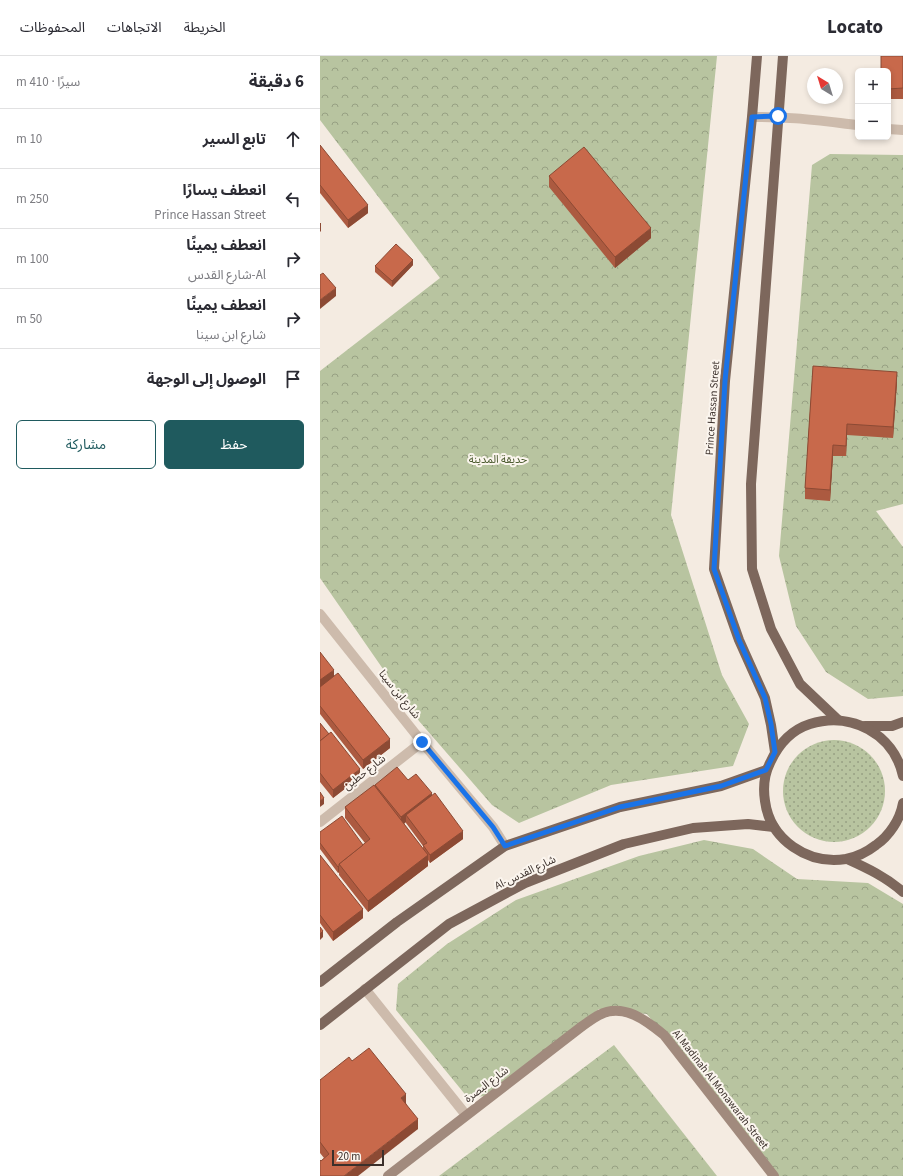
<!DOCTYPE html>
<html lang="ar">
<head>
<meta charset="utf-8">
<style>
  body { margin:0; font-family:"Source Sans 3","Noto Sans Arabic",sans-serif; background:#f2f2f3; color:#2b2b33; direction:rtl }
  .controls { position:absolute; right:12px; top:12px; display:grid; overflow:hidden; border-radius:6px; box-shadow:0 2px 6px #0003 }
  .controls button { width:36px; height:36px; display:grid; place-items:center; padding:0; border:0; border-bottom:1px solid #e1e1e2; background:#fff; color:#2b2b33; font:20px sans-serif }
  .compass { position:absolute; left:487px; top:12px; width:36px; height:36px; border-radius:50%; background:#fff; box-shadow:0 2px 6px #0003; rotate:322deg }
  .scale { position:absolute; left:12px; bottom:10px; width:52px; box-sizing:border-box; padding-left:4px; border:2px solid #3b302b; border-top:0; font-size:11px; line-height:14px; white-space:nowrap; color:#3b302b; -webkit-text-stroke:3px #fbf5ee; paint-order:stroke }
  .stop { position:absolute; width:12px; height:12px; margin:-9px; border:3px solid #1a73e8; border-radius:50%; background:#fff }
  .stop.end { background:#1a73e8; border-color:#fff; box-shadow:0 1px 4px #0008 }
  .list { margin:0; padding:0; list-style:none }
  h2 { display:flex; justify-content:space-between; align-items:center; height:52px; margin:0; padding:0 16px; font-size:17px }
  h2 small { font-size:13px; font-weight:400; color:#7c7c81 }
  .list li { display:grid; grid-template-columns:26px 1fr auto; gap:12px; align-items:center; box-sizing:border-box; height:60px; padding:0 16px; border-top:1px solid #e1e1e2 }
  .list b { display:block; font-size:15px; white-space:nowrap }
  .list p { margin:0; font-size:13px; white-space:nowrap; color:#7c7c81 }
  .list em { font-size:13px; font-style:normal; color:#7c7c81 }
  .actions { display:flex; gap:8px; padding:12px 16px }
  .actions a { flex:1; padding:9px 0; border:1px solid #1f5a5e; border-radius:6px; text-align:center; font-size:14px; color:#1f5a5e }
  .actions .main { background:#1f5a5e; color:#fff }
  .icon { flex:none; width:22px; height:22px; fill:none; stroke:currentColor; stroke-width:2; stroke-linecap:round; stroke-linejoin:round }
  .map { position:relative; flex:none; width:583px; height:1120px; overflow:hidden; direction:ltr }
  header { display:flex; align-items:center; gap:24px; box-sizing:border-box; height:56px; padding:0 20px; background:#fff; border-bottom:1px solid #e1e1e2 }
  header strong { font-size:19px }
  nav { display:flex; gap:22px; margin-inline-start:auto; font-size:14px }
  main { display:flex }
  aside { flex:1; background:#fff }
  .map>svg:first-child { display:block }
  .forest { fill:url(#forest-crowns) }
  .garden { fill:url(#garden-dots) }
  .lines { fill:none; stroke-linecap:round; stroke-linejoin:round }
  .minor { stroke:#cdbbac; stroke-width:10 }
  .secondary { stroke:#a18a7d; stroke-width:10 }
  .primary { stroke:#7d675c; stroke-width:10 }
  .wall { fill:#ac5a40; fill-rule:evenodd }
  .shaded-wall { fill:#8c4a34 }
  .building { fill:#c8694b; stroke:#8c4a34 }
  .route { stroke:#1a73e8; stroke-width:5 }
  .labels { text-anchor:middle; stroke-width:4; stroke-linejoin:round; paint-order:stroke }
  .street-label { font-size:11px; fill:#3b302b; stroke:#fbf5ee }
  .park-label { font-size:11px; fill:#4a5a2e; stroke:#fbf5ee }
</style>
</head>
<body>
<header>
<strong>Locato</strong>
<nav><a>الخريطة</a><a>الاتجاهات</a><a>المحفوظات</a></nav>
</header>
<main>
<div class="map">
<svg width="583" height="1120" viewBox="0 0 583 1120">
  <defs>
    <pattern id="forest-crowns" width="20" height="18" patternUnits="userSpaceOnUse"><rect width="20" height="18" fill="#b8c4a0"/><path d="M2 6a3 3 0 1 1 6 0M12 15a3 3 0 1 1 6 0" fill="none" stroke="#97a083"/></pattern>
    <pattern id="garden-dots" width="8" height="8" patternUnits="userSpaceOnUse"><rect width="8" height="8" fill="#b8c4a0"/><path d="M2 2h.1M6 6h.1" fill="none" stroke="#97a083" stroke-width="1.8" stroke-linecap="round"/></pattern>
  </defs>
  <rect width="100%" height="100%" fill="#f4ebe1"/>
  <g class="forest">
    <polygon points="0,0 397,0 351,459 402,619 429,668 413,710 291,729 199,767 172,749 99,665 0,522 0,315 120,222 0,64"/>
    <polygon points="510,98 583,99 583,448 556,455 583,491 583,640 548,643 506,616 476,570 459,500 492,109"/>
    <polygon points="384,784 433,793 477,823 548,827 583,848 583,1120 456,1120 327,958 279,953 164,1040 148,1042 76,954 78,928 127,888 196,844 319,800"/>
    <polygon points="294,989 397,1120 119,1120"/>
  </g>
  <circle class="garden" cx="514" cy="735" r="51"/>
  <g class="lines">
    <g class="minor">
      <path d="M 432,61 C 468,60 502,65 538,69"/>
      <polyline points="568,73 583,74"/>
      <polyline points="0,558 102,686 173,771 185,790"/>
      <polyline points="0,766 102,686"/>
      <polyline points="45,933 146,1059"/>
    </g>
    <path class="secondary" d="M 68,1120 L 261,971 C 267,967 273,962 279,959 C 303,946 327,965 344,979 L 454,1120"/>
    <g class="primary">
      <polyline points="437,0 432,61 405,325 394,513 419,584 445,642 451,669 455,696"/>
      <polyline points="463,0 431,428 432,513 451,573 480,628 518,664"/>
      <polyline points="545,670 572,670 583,666"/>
      <path d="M 583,720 C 574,678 531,655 490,668 C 471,674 458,689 450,707 C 444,719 443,732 445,745 C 450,784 488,809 526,803 C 537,801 547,796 556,789 C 569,780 580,764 583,747"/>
      <path d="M 527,803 C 547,812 566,821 583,836"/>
      <polyline points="0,926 77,866 185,790 300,751 401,730 446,714"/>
      <polyline points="0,969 129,868 205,827 304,788 373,772 428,768 454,771"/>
    </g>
  </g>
  <g class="wall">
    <polygon points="583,0 583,43 568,43 568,15"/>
    <polygon points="0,89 48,157 28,172 0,137"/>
    <polygon points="229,120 331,182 295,212 229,131"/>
    <polygon points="93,209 72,231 55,216 55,210"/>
    <polygon points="493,310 577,326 573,382 527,379 526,400 513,400 510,445 485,443 485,432"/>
    <polygon points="0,596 14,620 70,692 43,713 0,658"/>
    <polygon points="0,667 40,721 13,742 0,726"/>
    <path d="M 88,724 L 112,740 L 143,783 L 110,807 L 108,804 L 108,810 L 48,856 L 19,819 L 19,816 L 18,817 L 0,793 L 0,776 L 43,789 L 45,787 L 25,762 L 25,751 L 55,730 L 55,729 ZM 86,766 L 86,767 L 103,790 L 103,793 L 84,768 Z"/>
    <polygon points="0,799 43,862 13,885 0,867"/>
    <polygon points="32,1005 86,1047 98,1073 1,1105 4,1102 0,1097 0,1024"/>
  </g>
  <g class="shaded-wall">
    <polygon points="48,149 48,157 28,172 28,164"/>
    <polygon points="0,167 1,167 1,175 0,176"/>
    <polygon points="331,172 331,182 295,212 295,201"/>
    <polygon points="93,204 93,209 72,231 72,225"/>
    <polygon points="16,232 16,240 0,253 0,244"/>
    <polygon points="577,316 577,326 573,382 573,371"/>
    <polygon points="527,368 527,379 526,400 526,390"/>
    <polygon points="513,389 513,400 510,445 510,434"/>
    <polygon points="14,614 14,623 0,633 0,624"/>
    <polygon points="70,683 70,692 43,713 43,704"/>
    <polygon points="40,713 40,721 13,742 13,734"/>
    <polygon points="112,737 112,745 86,759 86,766 81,770 81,761"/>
    <polygon points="4,742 4,748 0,751 0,745"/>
    <polygon points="143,775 143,783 110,807 110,799"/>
    <polygon points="108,799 108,810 48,856 48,845"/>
    <polygon points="19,810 19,816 18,817 18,811"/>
    <polygon points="43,853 43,862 13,885 13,876"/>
    <polygon points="3,875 3,881 0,884 0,878"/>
    <polygon points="86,1038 86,1049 81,1042"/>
    <polygon points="98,1063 98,1073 38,1120 24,1120"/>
  </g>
  <g class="building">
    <polygon points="561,0 583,0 583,32 568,33 568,15 561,15"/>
    <polygon points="0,89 48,149 28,164 0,129"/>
    <polygon points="264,91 331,172 295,201 229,120"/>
    <polygon points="76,188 93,204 72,225 55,210"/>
    <polygon points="3,217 16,232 0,244 0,219"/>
    <polygon points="493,310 577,316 573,371 527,368 526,390 513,389 510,434 485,432"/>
    <polygon points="0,596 14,614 0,624"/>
    <polygon points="18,617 70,683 43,704 0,650 0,631"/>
    <polygon points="0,667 9,678 0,685"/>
    <polygon points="11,676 40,713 13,734 0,717 0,685"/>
    <polygon points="77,711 88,724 96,718 112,737 81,761 55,729"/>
    <polygon points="54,729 108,799 48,845 19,808 50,783 25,751"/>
    <polygon points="0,736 4,742 0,745"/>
    <polygon points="115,737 143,775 110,799 103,789 107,787 86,759"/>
    <polygon points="22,760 43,789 19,808 19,810 18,811 0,787 0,776"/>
    <polygon points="0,799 43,853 13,876 0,859"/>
    <polygon points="0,871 3,875 0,878"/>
    <polygon points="49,992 86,1038 81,1042 98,1063 24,1120 0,1120 0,1104 1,1105 9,1098 0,1086 0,1024 29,1001 32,1005"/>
  </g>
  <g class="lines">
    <polyline class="route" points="102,686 173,771 185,790 300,751 401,730 446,714 455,696 451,668 445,642 419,584 394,513 405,325 432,61 458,60"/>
  </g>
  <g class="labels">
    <g class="street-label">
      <text transform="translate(392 352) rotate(-86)" y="4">Prince Hassan Street</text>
      <text transform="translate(80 638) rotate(51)" y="4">شارع ابن سينا</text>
      <text transform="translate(44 716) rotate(-38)" y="4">شارع حطين</text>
      <text transform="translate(205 816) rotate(-25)" y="4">Al-شارع القدس</text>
      <text transform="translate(166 1028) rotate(-37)" y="4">شارع البصرة</text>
      <text transform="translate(401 1033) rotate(52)" y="4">Al Madinah Al Monawarah Street</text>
    </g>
    <g class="park-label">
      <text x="178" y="407">حديقة المدينة</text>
    </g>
  </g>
</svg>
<div class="controls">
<button>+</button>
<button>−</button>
</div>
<svg class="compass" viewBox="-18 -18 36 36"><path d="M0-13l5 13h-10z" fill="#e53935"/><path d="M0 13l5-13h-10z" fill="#7c7c81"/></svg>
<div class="scale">20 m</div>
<div class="stop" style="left:458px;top:60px"></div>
<div class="stop end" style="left:102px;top:686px"></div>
</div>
<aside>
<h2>6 دقيقة<small>سيرًا · 410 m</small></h2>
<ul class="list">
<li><svg class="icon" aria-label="ahead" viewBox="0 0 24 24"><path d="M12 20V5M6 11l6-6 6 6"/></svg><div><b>تابع السير</b></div><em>10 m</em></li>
<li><svg class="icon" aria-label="left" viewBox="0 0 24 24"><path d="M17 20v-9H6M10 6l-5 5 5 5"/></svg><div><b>انعطف يسارًا</b><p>Prince Hassan Street</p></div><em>250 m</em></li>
<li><svg class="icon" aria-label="right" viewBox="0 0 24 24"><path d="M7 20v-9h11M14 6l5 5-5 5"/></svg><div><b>انعطف يمينًا</b><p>Al-شارع القدس</p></div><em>100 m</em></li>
<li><svg class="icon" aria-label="right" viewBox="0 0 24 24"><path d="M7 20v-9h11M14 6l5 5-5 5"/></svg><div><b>انعطف يمينًا</b><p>شارع ابن سينا</p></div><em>50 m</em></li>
<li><svg class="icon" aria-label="arrive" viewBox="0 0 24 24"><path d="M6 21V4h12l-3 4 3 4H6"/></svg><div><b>الوصول إلى الوجهة</b></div></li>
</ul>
<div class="actions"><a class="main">حفظ</a><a>مشاركة</a></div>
</aside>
</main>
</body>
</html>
